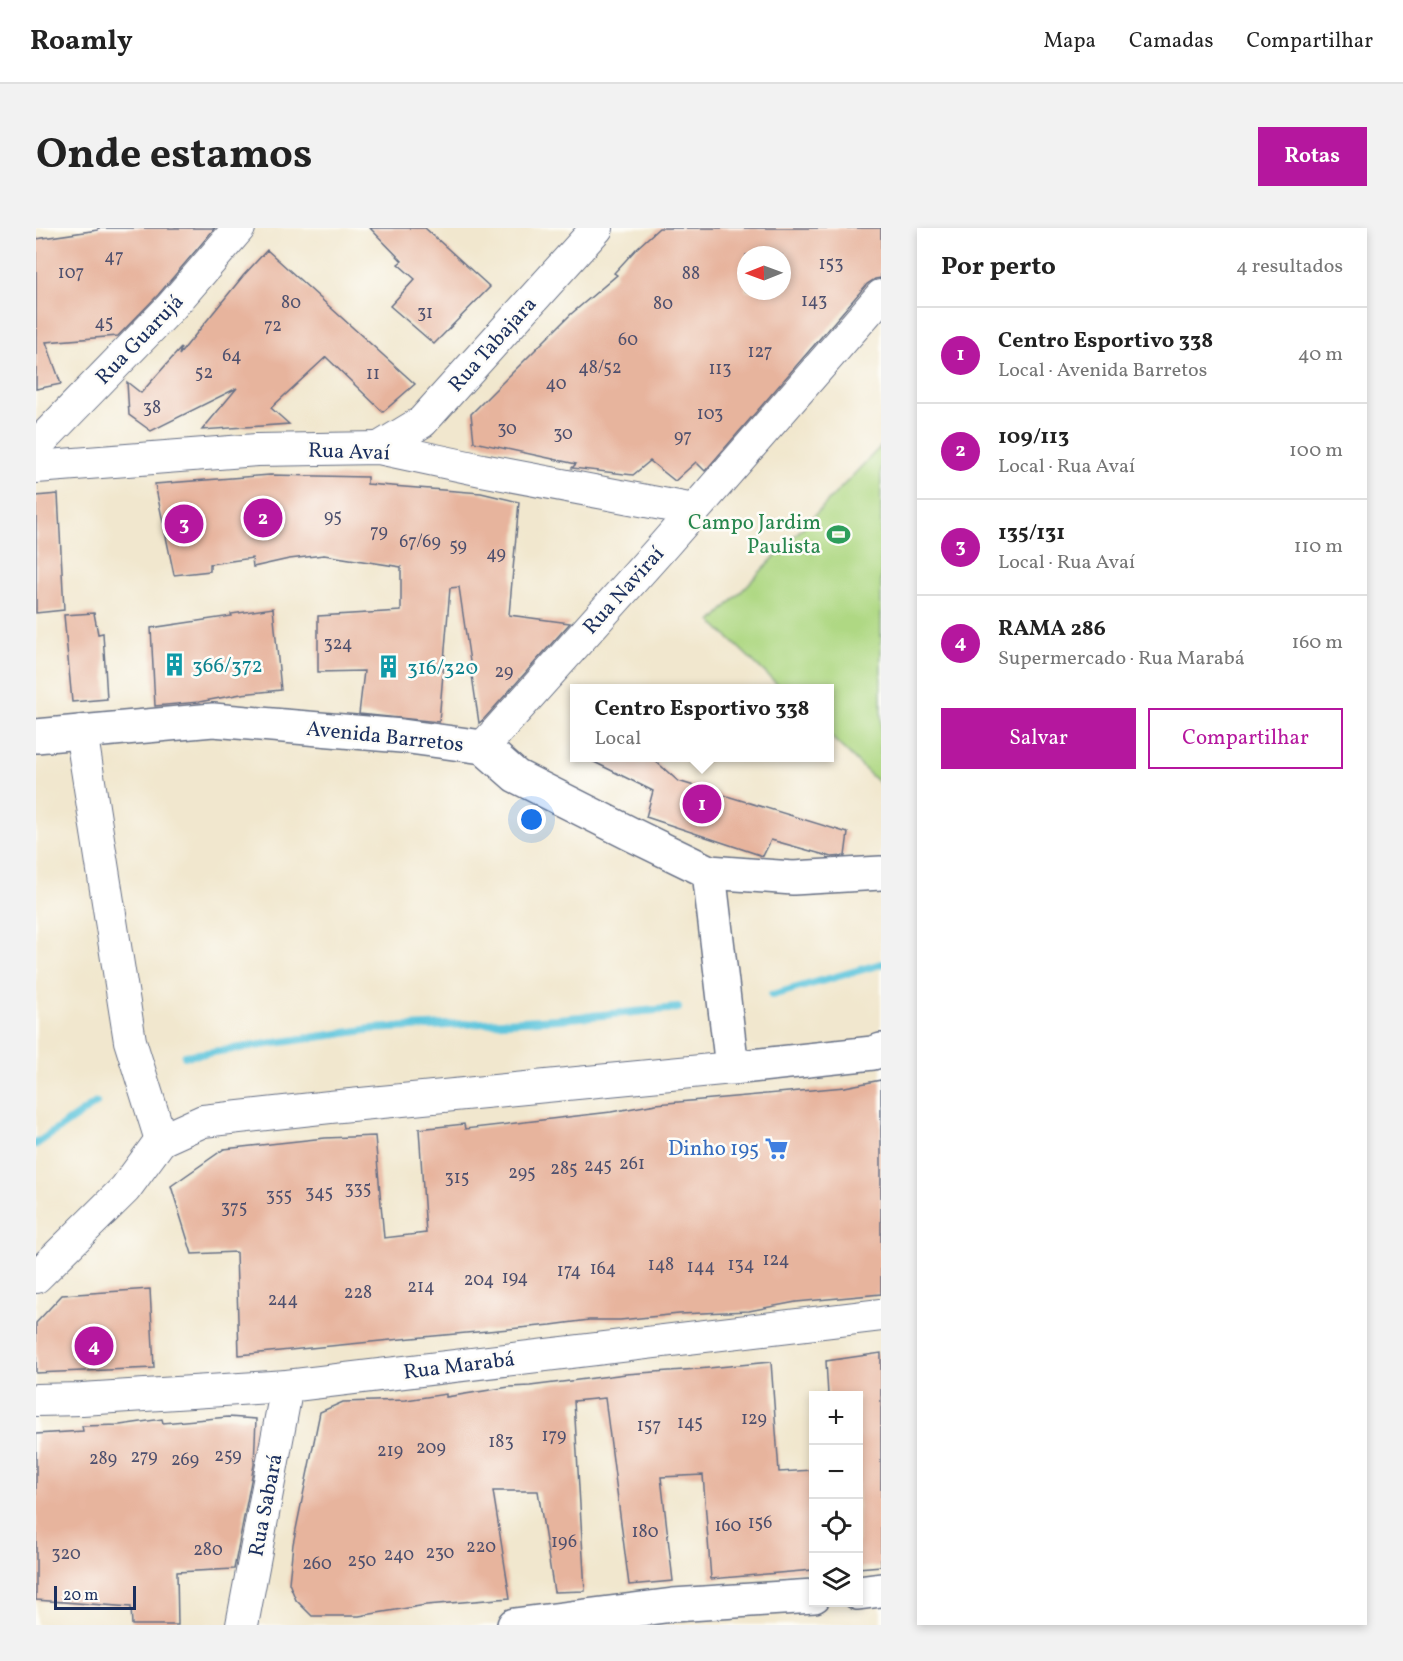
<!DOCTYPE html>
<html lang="pt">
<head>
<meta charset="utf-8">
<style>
  body { margin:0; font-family:Vollkorn,serif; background:#f2f2f2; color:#222 }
  .controls { position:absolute; right:18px; bottom:18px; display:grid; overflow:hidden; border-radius:0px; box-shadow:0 3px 9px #0003 }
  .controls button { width:54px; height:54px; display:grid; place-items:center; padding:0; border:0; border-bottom:2px solid #e0e0e0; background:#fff; color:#222; font:30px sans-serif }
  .compass { position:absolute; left:701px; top:18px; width:54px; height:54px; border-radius:50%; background:#fff; box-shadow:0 3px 9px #0003; rotate:269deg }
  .scale { position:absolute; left:18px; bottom:15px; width:82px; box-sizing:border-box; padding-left:6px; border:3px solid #1b2f5e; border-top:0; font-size:16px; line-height:21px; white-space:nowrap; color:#1b2f5e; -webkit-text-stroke:4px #fdfcf7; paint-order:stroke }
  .you { position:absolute; left:496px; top:592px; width:21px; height:21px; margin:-15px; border:4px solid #fff; border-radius:50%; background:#1a73e8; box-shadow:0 0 0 9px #1a73e833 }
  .badge { display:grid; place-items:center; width:39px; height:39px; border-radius:50%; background:#b5179e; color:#fff; font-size:20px; font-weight:700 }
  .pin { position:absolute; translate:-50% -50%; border:3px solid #fff; box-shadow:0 2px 6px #0006 }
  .popup { position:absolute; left:534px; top:456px; width:264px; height:78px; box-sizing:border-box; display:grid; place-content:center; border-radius:0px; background:#fff; filter:drop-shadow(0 2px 4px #0005); font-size:20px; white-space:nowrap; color:#767676 }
  .popup b { font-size:22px; color:#222 }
  .popup::after { content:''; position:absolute; left:50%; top:100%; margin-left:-12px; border:12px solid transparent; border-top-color:#fff }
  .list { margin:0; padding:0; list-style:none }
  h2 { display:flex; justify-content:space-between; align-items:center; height:78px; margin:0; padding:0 24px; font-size:26px }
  h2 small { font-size:20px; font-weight:400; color:#767676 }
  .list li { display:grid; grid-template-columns:39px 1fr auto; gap:18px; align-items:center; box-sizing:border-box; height:96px; padding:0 24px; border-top:2px solid #e0e0e0 }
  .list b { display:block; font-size:22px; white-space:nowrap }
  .list p { margin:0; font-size:20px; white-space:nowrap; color:#767676 }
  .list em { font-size:20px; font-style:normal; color:#767676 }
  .actions { display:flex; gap:12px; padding:18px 24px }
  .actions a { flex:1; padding:14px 0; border:2px solid #b5179e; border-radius:0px; text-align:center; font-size:21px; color:#b5179e }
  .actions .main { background:#b5179e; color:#fff }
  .icon { flex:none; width:33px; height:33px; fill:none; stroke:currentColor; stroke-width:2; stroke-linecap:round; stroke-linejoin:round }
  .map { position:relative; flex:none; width:845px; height:1397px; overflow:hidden; border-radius:0px }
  header { display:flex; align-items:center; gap:36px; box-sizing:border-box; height:84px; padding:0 30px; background:#fff; border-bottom:2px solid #e0e0e0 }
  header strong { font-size:28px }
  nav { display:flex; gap:33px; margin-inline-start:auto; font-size:21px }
  .intro { display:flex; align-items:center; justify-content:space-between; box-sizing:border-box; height:144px; padding:0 36px }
  h1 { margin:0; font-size:42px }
  .button { padding:15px 27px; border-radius:0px; background:#b5179e; color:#fff; font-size:21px; font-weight:700 }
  main { display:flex; gap:36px; padding:0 36px }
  aside { flex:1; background:#fff; border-radius:0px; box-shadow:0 3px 9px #0003 }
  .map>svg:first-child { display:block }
  .green { fill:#afd883; stroke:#658470; stroke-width:1.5 }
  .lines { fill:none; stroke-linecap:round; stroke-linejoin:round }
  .stream { stroke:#60c6dd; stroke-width:8 }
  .building { fill:#e7b49d; fill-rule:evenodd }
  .minor-casing { stroke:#666f85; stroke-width:34 }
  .tertiary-casing { stroke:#666f85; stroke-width:36 }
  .minor { stroke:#fff; stroke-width:32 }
  .tertiary { stroke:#fff; stroke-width:33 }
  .labels { text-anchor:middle; stroke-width:5; stroke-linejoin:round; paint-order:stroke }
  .number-label { font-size:18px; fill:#4e506e }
  .street-label { font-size:21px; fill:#1b2f5e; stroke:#fdfcf7 }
  .leisure-label { font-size:21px; fill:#27864d; stroke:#fdfcf7; text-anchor:end }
  .culture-label { font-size:21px; fill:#0d838f; stroke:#fdfcf7; text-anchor:start }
  .shop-label { font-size:21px; fill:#366cbe; stroke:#fdfcf7; text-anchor:end }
</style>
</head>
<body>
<header>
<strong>Roamly</strong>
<nav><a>Mapa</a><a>Camadas</a><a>Compartilhar</a></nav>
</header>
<div class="intro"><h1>Onde estamos</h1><a class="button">Rotas</a></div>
<main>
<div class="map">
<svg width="845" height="1397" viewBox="0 0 845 1397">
  <rect width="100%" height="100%" fill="#fdfcf7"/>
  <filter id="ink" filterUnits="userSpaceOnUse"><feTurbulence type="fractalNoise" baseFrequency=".0167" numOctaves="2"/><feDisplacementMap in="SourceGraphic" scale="12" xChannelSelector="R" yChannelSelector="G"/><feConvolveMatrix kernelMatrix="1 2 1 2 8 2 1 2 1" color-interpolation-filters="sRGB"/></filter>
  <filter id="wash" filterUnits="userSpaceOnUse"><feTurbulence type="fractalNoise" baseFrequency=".008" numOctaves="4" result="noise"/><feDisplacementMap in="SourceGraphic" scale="24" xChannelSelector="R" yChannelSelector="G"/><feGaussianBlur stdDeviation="1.35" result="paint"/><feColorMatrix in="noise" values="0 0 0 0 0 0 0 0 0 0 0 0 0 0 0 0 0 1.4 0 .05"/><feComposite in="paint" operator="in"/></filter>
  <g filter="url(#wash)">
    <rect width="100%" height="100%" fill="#f1e7ce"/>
    <polygon class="green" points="845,218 845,557 794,508 794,460 745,460 676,394"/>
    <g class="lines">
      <g class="stream">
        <polyline points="736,767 845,736"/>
        <polyline points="149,828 336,801 523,791 642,780"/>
        <polyline points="0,916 60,875"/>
      </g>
    </g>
    <g id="blocks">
      <g class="building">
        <polygon points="62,0 179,0 122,67 82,108 10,114 25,156 0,161 0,11 62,2"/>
        <polygon points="334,0 389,0 454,59 398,116 354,78 379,51 362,36 366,33"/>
        <path d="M 623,0 L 845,0 L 845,50 L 839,51 L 831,56 L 669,243 L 660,234 L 639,253 L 614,233 L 597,247 L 536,240 L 540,236 L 438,214 L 435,186 L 535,86 L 581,47 L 578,45 L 601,20 ZM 710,27 L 746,27 L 746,63 L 710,63 Z"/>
        <polygon points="231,22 379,156 347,184 290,129 235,180 253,196 166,202 201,160 115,203 93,187 91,154 105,165 145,120 143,127 207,48"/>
        <polygon points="234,247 331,249 331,256 445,265 483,274 473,387 534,395 448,491 443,495 423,359 414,360 403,494 323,486 328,443 282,444 282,388 365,383 365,339 288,327 253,331 217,339 216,330 174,336 174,343 138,347 119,256"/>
        <polygon points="22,266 28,382 0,385 0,268"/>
        <polygon points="237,380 245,462 205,466 163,474 119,478 115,400 196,388 195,386"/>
        <polygon points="58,385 62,406 67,405 71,471 36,474 28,387"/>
        <polygon points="550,530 616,530 642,553 812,605 809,628 796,629 735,612 727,628 610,589 617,563"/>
        <polygon points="845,852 845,1066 760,1074 713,1083 643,1086 584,1092 553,1092 515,1097 355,1112 203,1127 200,1024 156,1026 135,958 188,921 289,910 339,908 348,1010 390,1005 383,901 428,896 429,901 575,884 620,876 809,859"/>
        <polygon points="114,1061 118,1140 0,1145 0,1095 26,1067"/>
        <polygon points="845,1125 845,1338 822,1340 822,1167 792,1167 790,1133"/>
        <polygon points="735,1134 743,1244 777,1242 777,1342 675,1351 667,1247 625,1249 637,1353 593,1357 569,1170 538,1173 549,1363 518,1364 502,1263 457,1263 474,1370 390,1377 323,1388 276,1388 260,1372 253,1355 257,1316 284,1184 307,1174 370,1172 410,1166 410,1169 473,1159 494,1158 590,1146 662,1141"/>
        <polygon points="192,1189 220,1191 218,1237 198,1341 141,1344 142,1397 96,1397 95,1379 0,1372 0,1206 47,1203 46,1198 84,1197 126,1191 127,1195"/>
      </g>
    </g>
  </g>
  <g filter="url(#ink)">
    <use href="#blocks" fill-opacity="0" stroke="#666f85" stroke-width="1.5"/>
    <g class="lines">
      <defs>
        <g id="minor">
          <polyline points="0,218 135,79 203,0"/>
          <polyline points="343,220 386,194 561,0"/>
          <polyline points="0,239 221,222 343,220 446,242 658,282"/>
          <polyline points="45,503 94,813 125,912"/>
          <polyline points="447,519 628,317 845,68"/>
          <polyline points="0,1049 89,961 125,912 167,893 294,879 696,840"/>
          <polyline points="0,1172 46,1171 251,1158 845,1087"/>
          <polyline points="206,1397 251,1158"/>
        </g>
        <g id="tertiary">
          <polyline points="0,508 177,492 366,508 447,519 480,548 595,606 673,644 757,650 845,645"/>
          <polyline points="673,644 696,840 837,825 845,822"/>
          <polyline points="822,1365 845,1362"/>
          <polyline points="478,1397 637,1377 778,1368"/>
        </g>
      </defs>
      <use href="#minor" class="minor-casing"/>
      <use href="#tertiary" class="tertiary-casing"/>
      <use href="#minor" class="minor"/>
      <use href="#tertiary" class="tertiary"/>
    </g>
  </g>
  <defs>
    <symbol id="stadium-bare" viewBox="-9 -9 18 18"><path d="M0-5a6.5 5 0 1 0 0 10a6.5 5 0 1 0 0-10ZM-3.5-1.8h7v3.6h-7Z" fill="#2e9e5b" stroke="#fdfcf7" stroke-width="2.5" paint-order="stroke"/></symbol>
    <symbol id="building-bare" viewBox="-9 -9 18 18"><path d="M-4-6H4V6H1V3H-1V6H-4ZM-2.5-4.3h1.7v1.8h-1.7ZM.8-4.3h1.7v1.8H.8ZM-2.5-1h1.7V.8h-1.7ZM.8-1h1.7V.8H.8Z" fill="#0f9aa8" stroke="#fdfcf7" stroke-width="2.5" paint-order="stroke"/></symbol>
    <symbol id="supermarket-bare" viewBox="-9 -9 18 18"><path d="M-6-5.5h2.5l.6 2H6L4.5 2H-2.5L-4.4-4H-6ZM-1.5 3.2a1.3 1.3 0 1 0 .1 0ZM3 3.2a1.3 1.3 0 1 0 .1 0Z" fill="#3f7fe0" stroke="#fdfcf7" stroke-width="2.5" paint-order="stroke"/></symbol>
  </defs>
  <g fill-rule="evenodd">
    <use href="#stadium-bare" x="786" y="290" width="33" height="33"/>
    <use href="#building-bare" x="122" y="420" width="33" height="33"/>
    <use href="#building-bare" x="336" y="422" width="33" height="33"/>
    <use href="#supermarket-bare" x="724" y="904" width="33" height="33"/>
  </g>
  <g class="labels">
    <g class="number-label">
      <text x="78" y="34">47</text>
      <text x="795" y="41">153</text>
      <text x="35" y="50">107</text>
      <text x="655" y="51">88</text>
      <text x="778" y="78">143</text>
      <text x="255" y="80">80</text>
      <text x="627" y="81">80</text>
      <text x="389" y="90">31</text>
      <text x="68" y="100">45</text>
      <text x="237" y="103">72</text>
      <text x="592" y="117">60</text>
      <text x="724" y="129">127</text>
      <text x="196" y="133">64</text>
      <text x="564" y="145">48/52</text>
      <text x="684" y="146">113</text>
      <text x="168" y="150">52</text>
      <text x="337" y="151">11</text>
      <text x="520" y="161">40</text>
      <text x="116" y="185">38</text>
      <text x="674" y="191">103</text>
      <text x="471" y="206">30</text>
      <text x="527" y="211">30</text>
      <text x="647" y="214">97</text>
      <text x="297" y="294">95</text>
      <text x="343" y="309">79</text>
      <text x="384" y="319">67/69</text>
      <text x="422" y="323">59</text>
      <text x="460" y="331">49</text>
      <text x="302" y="421">324</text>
      <text x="468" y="449">29</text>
      <text x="596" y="941">261</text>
      <text x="562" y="943">245</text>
      <text x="528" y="946">285</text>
      <text x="486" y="950">295</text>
      <text x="421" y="955">315</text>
      <text x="322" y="966">335</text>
      <text x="283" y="970">345</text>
      <text x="243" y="973">355</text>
      <text x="198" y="985">375</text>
      <text x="740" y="1037">124</text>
      <text x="625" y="1042">148</text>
      <text x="705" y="1042">134</text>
      <text x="665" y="1044">144</text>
      <text x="567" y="1046">164</text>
      <text x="533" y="1048">174</text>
      <text x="479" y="1055">194</text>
      <text x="443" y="1057">204</text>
      <text x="385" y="1064">214</text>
      <text x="322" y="1070">228</text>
      <text x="247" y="1077">244</text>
      <text x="718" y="1196">129</text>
      <text x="654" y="1200">145</text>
      <text x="613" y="1203">157</text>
      <text x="518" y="1213">179</text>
      <text x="465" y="1219">183</text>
      <text x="395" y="1225">209</text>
      <text x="354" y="1228">219</text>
      <text x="192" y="1233">259</text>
      <text x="108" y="1234">279</text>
      <text x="67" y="1236">289</text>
      <text x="149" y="1237">269</text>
      <text x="724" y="1300">156</text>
      <text x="692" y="1303">160</text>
      <text x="609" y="1309">180</text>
      <text x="528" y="1319">196</text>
      <text x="445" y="1324">220</text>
      <text x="172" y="1327">280</text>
      <text x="404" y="1330">230</text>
      <text x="30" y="1331">320</text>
      <text x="363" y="1332">240</text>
      <text x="326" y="1338">250</text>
      <text x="281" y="1341">260</text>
    </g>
    <g class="street-label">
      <text transform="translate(103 111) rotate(-46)" y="7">Rua Guarujá</text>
      <text transform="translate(456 116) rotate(-48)" y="7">Rua Tabajara</text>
      <text transform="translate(313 223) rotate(2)" y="7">Rua Avaí</text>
      <text transform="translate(587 362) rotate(-48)" y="7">Rua Naviraí</text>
      <text transform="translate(349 508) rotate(6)" y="7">Avenida Barretos</text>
      <text transform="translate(423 1137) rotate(-7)" y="7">Rua Marabá</text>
      <text transform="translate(229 1277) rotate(-79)" y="7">Rua Sabará</text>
    </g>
    <g class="leisure-label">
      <text x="785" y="301">Campo Jardim<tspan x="785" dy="24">Paulista</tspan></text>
    </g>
    <g class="culture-label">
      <text x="156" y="444">366/372</text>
      <text x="371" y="446">316/320</text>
    </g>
    <g class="shop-label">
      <text x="723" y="927">Dinho 195</text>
    </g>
  </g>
</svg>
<div class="controls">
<button>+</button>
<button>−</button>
<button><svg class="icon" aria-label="locate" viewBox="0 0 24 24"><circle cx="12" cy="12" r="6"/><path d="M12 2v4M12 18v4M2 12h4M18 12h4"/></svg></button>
<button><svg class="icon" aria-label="layers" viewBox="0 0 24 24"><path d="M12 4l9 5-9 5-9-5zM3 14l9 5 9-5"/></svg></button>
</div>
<svg class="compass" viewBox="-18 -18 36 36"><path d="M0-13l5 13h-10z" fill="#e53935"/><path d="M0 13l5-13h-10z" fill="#767676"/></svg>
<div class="scale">20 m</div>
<div class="you"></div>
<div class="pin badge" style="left:666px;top:576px">1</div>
<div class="popup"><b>Centro Esportivo 338</b>Local</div>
<div class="pin badge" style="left:227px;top:290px">2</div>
<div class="pin badge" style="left:148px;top:296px">3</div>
<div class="pin badge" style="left:58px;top:1118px">4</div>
</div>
<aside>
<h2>Por perto<small>4 resultados</small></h2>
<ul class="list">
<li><span class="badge">1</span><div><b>Centro Esportivo 338</b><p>Local · Avenida Barretos</p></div><em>40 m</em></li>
<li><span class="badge">2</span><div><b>109/113</b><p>Local · Rua Avaí</p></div><em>100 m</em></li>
<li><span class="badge">3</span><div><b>135/131</b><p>Local · Rua Avaí</p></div><em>110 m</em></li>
<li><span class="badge">4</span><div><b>RAMA 286</b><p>Supermercado · Rua Marabá</p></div><em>160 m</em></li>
</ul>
<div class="actions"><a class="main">Salvar</a><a>Compartilhar</a></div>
</aside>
</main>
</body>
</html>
